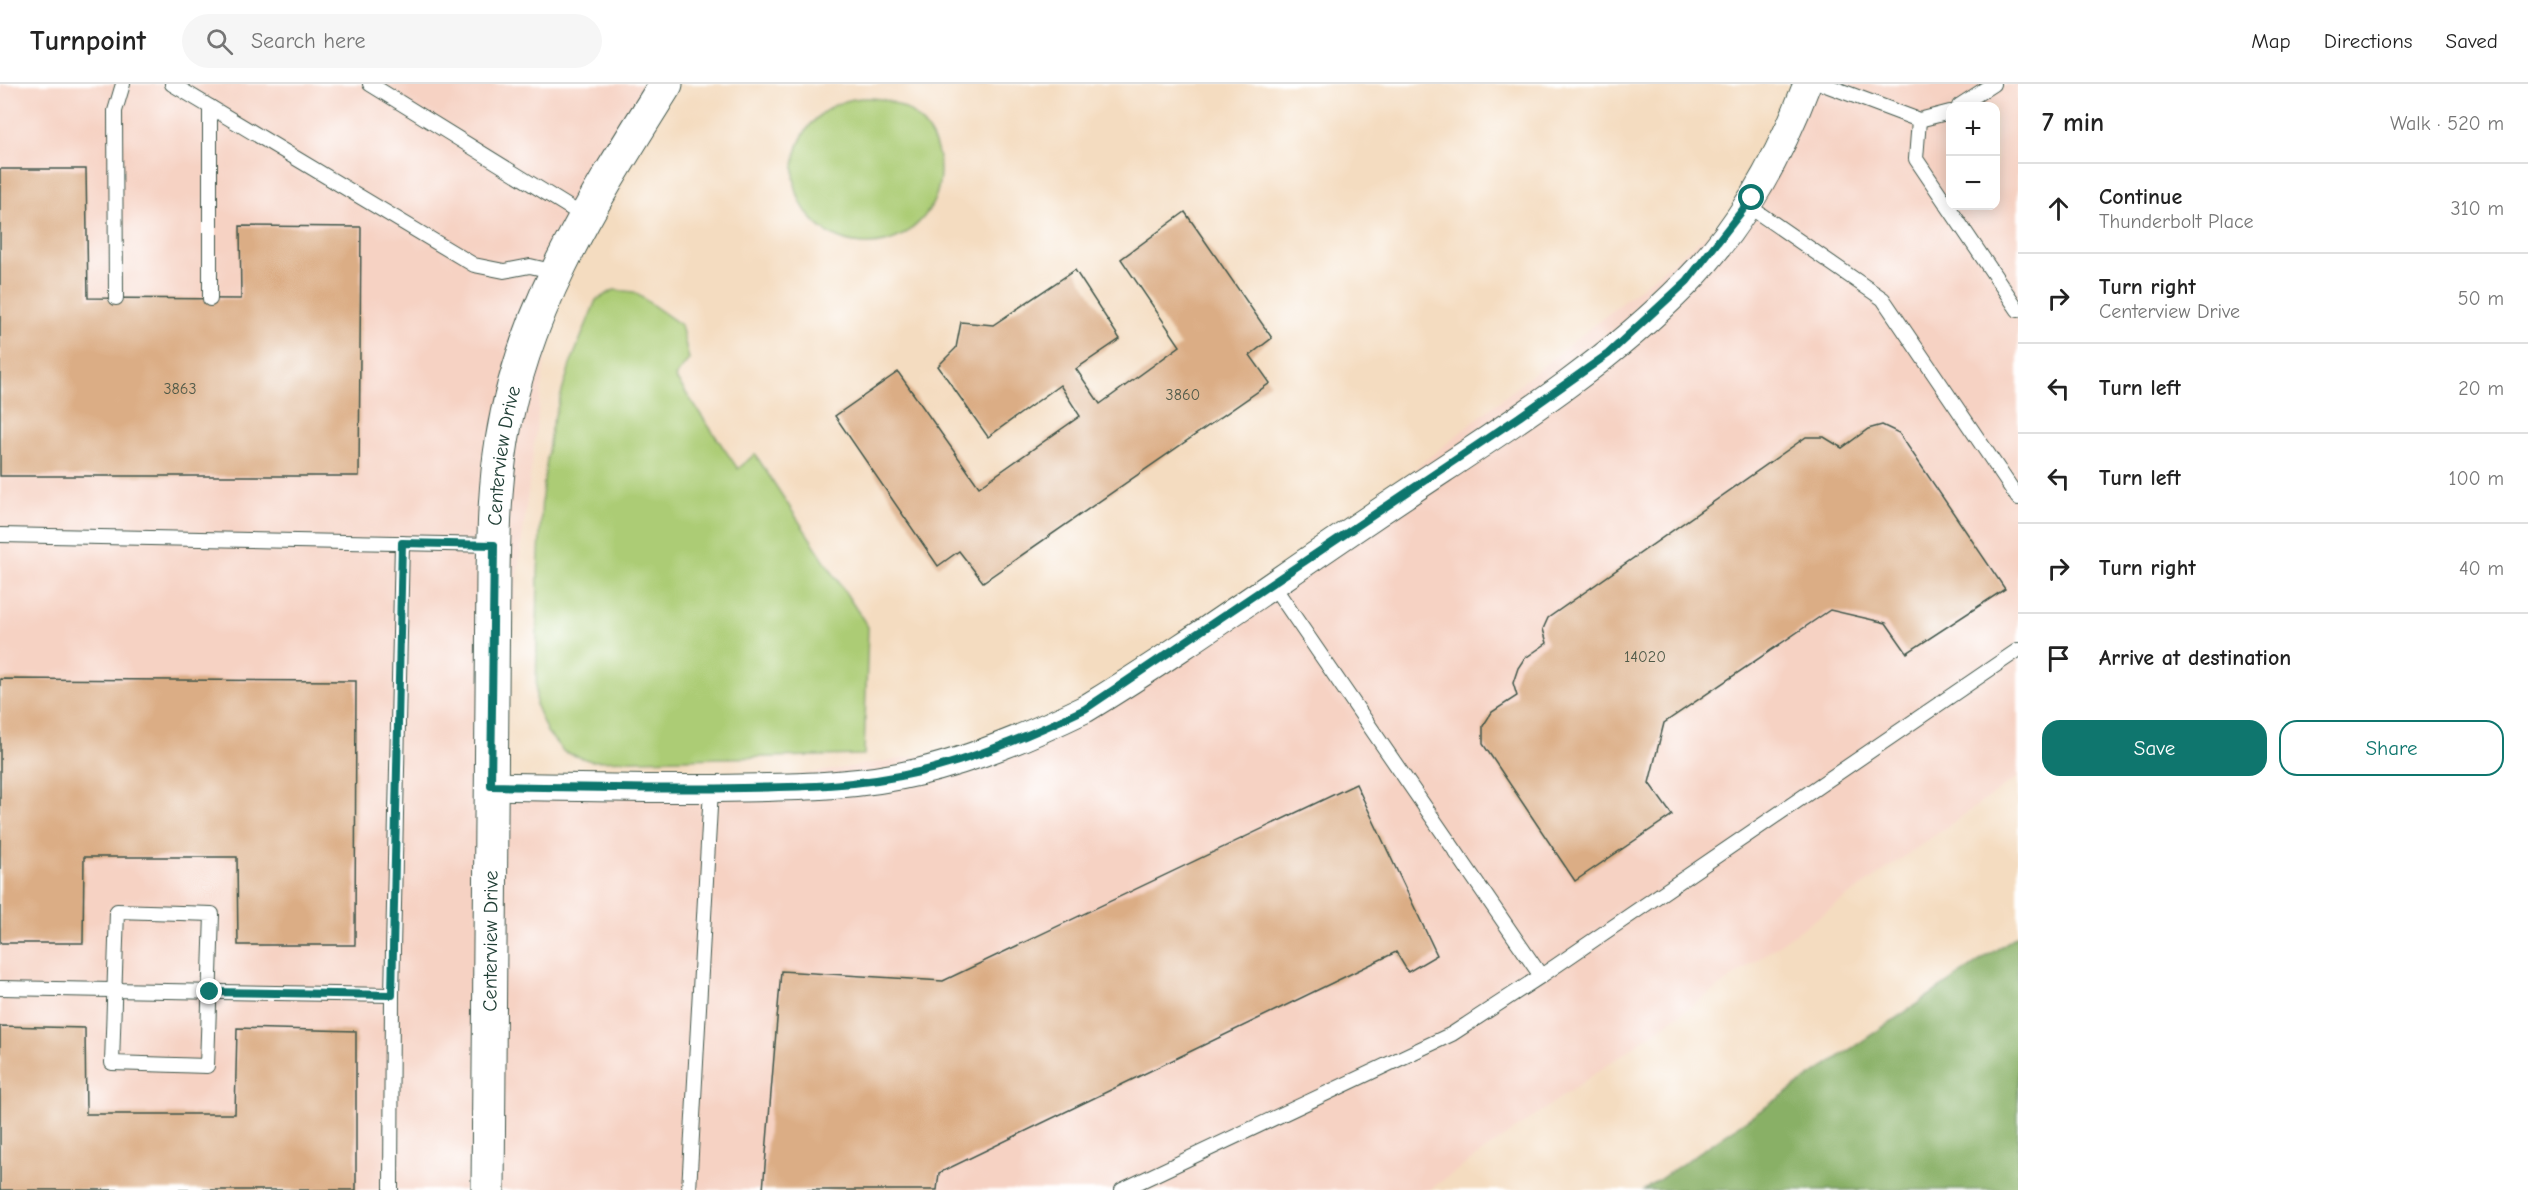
<!DOCTYPE html>
<html lang="en">
<head>
<meta charset="utf-8">
<style>
  body { margin:0; font-family:"Comic Neue",sans-serif; background:#f6f6f6; color:#222 }
  .controls { position:absolute; right:18px; top:18px; display:grid; overflow:hidden; border-radius:12px; box-shadow:0 3px 15px #0003 }
  .controls button { width:54px; height:54px; display:grid; place-items:center; padding:0; border:0; border-bottom:2px solid #e0e0e0; background:#fff; color:#222; font:30px sans-serif }
  .stop { position:absolute; width:18px; height:18px; margin:-14px; border:4px solid #0f766e; border-radius:50%; background:#fff }
  .stop.end { background:#0f766e; border-color:#fff; box-shadow:0 2px 6px #0008 }
  .list { margin:0; padding:0; list-style:none }
  h2 { display:flex; justify-content:space-between; align-items:center; height:78px; margin:0; padding:0 24px; font-size:26px }
  h2 small { font-size:20px; font-weight:400; color:#767676 }
  .list li { display:grid; grid-template-columns:39px 1fr auto; gap:18px; align-items:center; box-sizing:border-box; height:90px; padding:0 24px; border-top:2px solid #e0e0e0 }
  .list b { display:block; font-size:22px; white-space:nowrap }
  .list p { margin:0; font-size:20px; white-space:nowrap; color:#767676 }
  .list em { font-size:20px; font-style:normal; color:#767676 }
  .actions { display:flex; gap:12px; padding:18px 24px }
  .actions a { flex:1; padding:14px 0; border:2px solid #0f766e; border-radius:18px; text-align:center; font-size:21px; color:#0f766e }
  .actions .main { background:#0f766e; color:#fff }
  .icon { flex:none; width:33px; height:33px; fill:none; stroke:currentColor; stroke-width:2; stroke-linecap:round; stroke-linejoin:round }
  .map { position:relative; flex:none; width:2018px; height:1106px; overflow:hidden }
  header { display:flex; align-items:center; gap:36px; box-sizing:border-box; height:84px; padding:0 30px; background:#fff; border-bottom:2px solid #e0e0e0 }
  header strong { font-size:28px }
  nav { display:flex; gap:33px; margin-inline-start:auto; font-size:21px }
  .search { width:420px; height:54px; background:#f6f6f6; display:flex; align-items:center; gap:15px; box-sizing:border-box; padding:0 21px; border-radius:33px; color:#767676; font-size:22px }
  main { display:flex }
  aside { flex:1; background:#fff }
  .map>svg:first-child { display:block }
  .built { fill:#f6d2c3; fill-rule:evenodd }
  .green { fill:#accc74; stroke:#668454; stroke-width:1.5 }
  .forest { fill:#89b066; stroke:#54764d; stroke-width:1.5 }
  .building { fill:#dbad85 }
  .lines { fill:none; stroke-linecap:round; stroke-linejoin:round }
  .service-casing { stroke:#3f5549; stroke-width:16 }
  .minor-casing { stroke:#3f5549; stroke-width:29 }
  .tertiary-casing { stroke:#3f5549; stroke-width:35 }
  .service { stroke:#fff; stroke-width:14 }
  .minor { stroke:#fff; stroke-width:27 }
  .tertiary { stroke:#fff; stroke-width:33 }
  .route { stroke:#0f766e; stroke-width:8 }
  .labels { text-anchor:middle; stroke-width:5; stroke-linejoin:round; paint-order:stroke }
  .number-label { font-size:16px; fill:#4e5948 }
  .street-label { font-size:20px; fill:#1f3d34; stroke:#fff }
</style>
</head>
<body>
<header>
<strong>Turnpoint</strong>
<div class="search"><svg class="icon" aria-label="search" viewBox="0 0 24 24"><circle cx="10" cy="10" r="6"/><path d="M15 15l6 6"/></svg>Search here</div>
<nav><a>Map</a><a>Directions</a><a>Saved</a></nav>
</header>
<main>
<div class="map">
<svg width="2018" height="1106" viewBox="0 0 2018 1106">
  <rect width="100%" height="100%" fill="#fff"/>
  <filter id="ink" filterUnits="userSpaceOnUse"><feTurbulence type="fractalNoise" baseFrequency=".0167" numOctaves="2"/><feDisplacementMap in="SourceGraphic" scale="12" xChannelSelector="R" yChannelSelector="G"/><feConvolveMatrix kernelMatrix="1 2 1 2 8 2 1 2 1" color-interpolation-filters="sRGB"/></filter>
  <filter id="wash" filterUnits="userSpaceOnUse"><feTurbulence type="fractalNoise" baseFrequency=".008" numOctaves="4" result="noise"/><feDisplacementMap in="SourceGraphic" scale="24" xChannelSelector="R" yChannelSelector="G"/><feGaussianBlur stdDeviation="1.35" result="paint"/><feColorMatrix in="noise" values="0 0 0 0 0 0 0 0 0 0 0 0 0 0 0 0 0 1.4 0 .05"/><feComposite in="paint" operator="in"/></filter>
  <g filter="url(#wash)">
    <rect width="100%" height="100%" fill="#f4dcc0"/>
    <path class="built" d="M 0,0 L 670,0 L 556,188 L 491,701 L 710,705 L 1021,656 L 1272,500 L 1752,114 L 1807,0 L 2018,0 L 2018,693 L 1429,1106 L 0,1106 ZM 1950,22 L 1996,22 L 1996,122 L 1950,122 Z"/>
    <g class="green">
      <circle cx="867" cy="87" r="73"/>
      <polygon points="614,206 634,208 681,241 689,275 675,293 738,385 755,370 868,543 864,671 591,677 564,668 547,648 536,622 538,490 542,412 551,345 570,281 596,216"/>
    </g>
    <polygon class="forest" points="2018,851 2018,1106 1644,1106"/>
    <g id="blocks">
      <g class="building">
        <polygon points="0,85 86,85 88,214 241,215 240,142 361,143 359,392 0,392"/>
        <polygon points="1185,128 1272,254 1250,271 1270,299 983,498 959,467 938,482 835,332 898,288 979,403 1080,332 1060,301 988,353 938,282 956,264 961,238 993,241 1075,186 1120,255 1076,285 1100,320 1180,262 1121,175"/>
        <polygon points="1882,341 1899,349 2005,505 1907,569 1886,539 1830,526 1664,639 1649,699 1672,731 1575,797 1483,660 1483,642 1492,628 1517,612 1513,599 1518,584 1524,575 1547,559 1543,545 1548,534 1806,353 1824,353 1842,364 1868,345"/>
        <polygon points="0,595 356,597 355,861 238,861 237,773 84,773 83,859 0,859"/>
        <polygon points="1356,700 1437,871 1408,888 1396,868 939,1089 937,1106 763,1106 781,887 943,897"/>
        <polygon points="0,942 85,944 86,1030 235,1030 237,944 356,947 356,1106 0,1106"/>
      </g>
    </g>
  </g>
  <g filter="url(#ink)">
    <use href="#blocks" fill-opacity="0" stroke="#3f5549" stroke-width="1.5"/>
    <g class="lines">
      <defs>
        <g id="service">
          <polyline points="172,0 474,181 504,187 530,182 556,188"/>
          <polyline points="370,0 585,133"/>
          <polyline points="1823,0 1919,36 1950,28"/>
          <polyline points="1959,22 1993,0"/>
          <polyline points="1919,36 1916,75 2018,226"/>
          <polyline points="1747,121 1883,215 2018,414"/>
          <polyline points="116,214 115,27 123,0"/>
          <polyline points="210,215 210,23"/>
          <polyline points="0,451 494,461"/>
          <polyline points="1272,500 1541,892 2018,566"/>
          <polygon points="117,827 212,830 207,982 112,979"/>
          <polyline points="0,904 392,911"/>
          <polyline points="391,1106 392,911 402,459"/>
          <polyline points="689,1106 711,705"/>
          <polyline points="1122,1106 1452,950 1541,892"/>
        </g>
        <path id="minor" d="M 491,702 C 574,703 658,706 742,704 C 801,703 861,702 919,688 C 977,674 1031,651 1085,625 C 1182,566 1275,498 1369,435 C 1477,361 1594,293 1686,199 C 1740,144 1780,72 1807,0"/>
        <g id="tertiary">
          <path id="s1" d="M 488,1106 L 493,488 C 494,444 495,400 502,357 C 523,223 596,112 666,0"/>
        </g>
      </defs>
      <use href="#service" class="service-casing"/>
      <use href="#minor" class="minor-casing"/>
      <use href="#tertiary" class="tertiary-casing"/>
      <use href="#service" class="service"/>
      <use href="#minor" class="minor"/>
      <use href="#tertiary" class="tertiary"/>
    </g>
  </g>
  <g class="lines" filter="url(#ink)">
    <path class="route" d="M 210,908 L 392,911 L 402,459 L 494,461 L 491,702 C 574,703 658,706 742,704 C 801,703 861,702 919,688 C 977,674 1031,651 1085,625 L 1519,333 L 1608,270 L 1687,197 L 1752,114"/>
  </g>
  <g class="labels">
    <g class="number-label">
      <text x="180" y="310">3863</text>
      <text x="1183" y="316">3860</text>
      <text x="1645" y="578">14020</text>
    </g>
    <g class="street-label">
      <text dy="7" stroke="none"><textPath href="#s1" startOffset="735">Centerview Drive</textPath></text>
      <text dy="7" stroke="none"><textPath href="#s1" startOffset="249">Centerview Drive</textPath></text>
    </g>
  </g>
</svg>
<div class="controls">
<button>+</button>
<button>−</button>
</div>
<div class="stop" style="left:1752px;top:114px"></div>
<div class="stop end" style="left:210px;top:908px"></div>
</div>
<aside>
<h2>7 min<small>Walk · 520 m</small></h2>
<ul class="list">
<li><svg class="icon" aria-label="ahead" viewBox="0 0 24 24"><path d="M12 20V5M6 11l6-6 6 6"/></svg><div><b>Continue</b><p>Thunderbolt Place</p></div><em>310 m</em></li>
<li><svg class="icon" aria-label="right" viewBox="0 0 24 24"><path d="M7 20v-9h11M14 6l5 5-5 5"/></svg><div><b>Turn right</b><p>Centerview Drive</p></div><em>50 m</em></li>
<li><svg class="icon" aria-label="left" viewBox="0 0 24 24"><path d="M17 20v-9H6M10 6l-5 5 5 5"/></svg><div><b>Turn left</b></div><em>20 m</em></li>
<li><svg class="icon" aria-label="left" viewBox="0 0 24 24"><path d="M17 20v-9H6M10 6l-5 5 5 5"/></svg><div><b>Turn left</b></div><em>100 m</em></li>
<li><svg class="icon" aria-label="right" viewBox="0 0 24 24"><path d="M7 20v-9h11M14 6l5 5-5 5"/></svg><div><b>Turn right</b></div><em>40 m</em></li>
<li><svg class="icon" aria-label="arrive" viewBox="0 0 24 24"><path d="M6 21V4h12l-3 4 3 4H6"/></svg><div><b>Arrive at destination</b></div></li>
</ul>
<div class="actions"><a class="main">Save</a><a>Share</a></div>
</aside>
</main>
</body>
</html>
